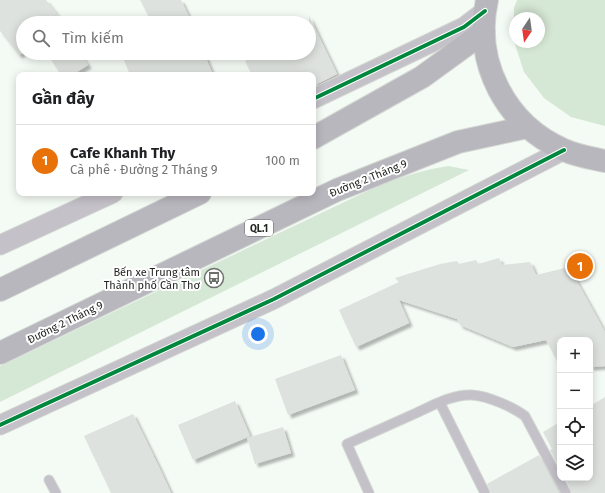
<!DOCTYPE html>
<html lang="vi">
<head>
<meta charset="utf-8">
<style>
  body { margin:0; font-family:"Fira Sans",sans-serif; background:#f2f2f2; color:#202124 }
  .controls { position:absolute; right:12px; bottom:12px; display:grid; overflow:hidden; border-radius:8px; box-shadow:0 2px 10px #0003 }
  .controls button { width:36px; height:36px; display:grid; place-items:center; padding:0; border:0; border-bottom:1px solid #e0e0e0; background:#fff; color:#202124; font:20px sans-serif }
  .compass { position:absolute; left:509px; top:12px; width:36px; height:36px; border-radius:50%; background:#fff; box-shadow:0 2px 10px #0003; rotate:193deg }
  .you { position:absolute; left:258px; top:334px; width:14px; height:14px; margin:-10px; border:3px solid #fff; border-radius:50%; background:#1a73e8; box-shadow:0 0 0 6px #1a73e833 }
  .badge { display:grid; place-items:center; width:26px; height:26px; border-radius:50%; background:#111827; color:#fff; font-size:13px; font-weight:700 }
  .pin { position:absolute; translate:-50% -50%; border:2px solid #fff; box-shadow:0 1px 4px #0006 }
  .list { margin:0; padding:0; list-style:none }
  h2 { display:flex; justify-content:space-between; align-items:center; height:52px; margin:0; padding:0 16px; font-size:17px }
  h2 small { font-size:13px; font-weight:400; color:#757577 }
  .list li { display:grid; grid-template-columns:26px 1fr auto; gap:12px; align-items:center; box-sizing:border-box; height:72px; padding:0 16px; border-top:1px solid #e0e0e0 }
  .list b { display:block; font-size:15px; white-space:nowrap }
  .list p { margin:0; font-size:13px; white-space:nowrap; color:#757577 }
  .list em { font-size:13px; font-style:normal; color:#757577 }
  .icon { flex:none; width:22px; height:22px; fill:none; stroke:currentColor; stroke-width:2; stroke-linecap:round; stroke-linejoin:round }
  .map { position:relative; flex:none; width:605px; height:493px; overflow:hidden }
  .search { position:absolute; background:#fff; box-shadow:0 2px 10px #0003; left:16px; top:16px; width:300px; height:44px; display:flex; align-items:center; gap:10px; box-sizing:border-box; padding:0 14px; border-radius:22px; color:#757577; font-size:15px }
  .panel { position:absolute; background:#fff; box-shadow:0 2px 10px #0003; left:16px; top:72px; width:300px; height:124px; border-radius:8px }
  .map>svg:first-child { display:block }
  .green { fill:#d5e7d5; fill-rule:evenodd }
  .building { fill:#dee2de; filter:url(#shadow) }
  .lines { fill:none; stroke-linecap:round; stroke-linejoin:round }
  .service-casing { stroke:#d3d7d3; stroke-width:11 }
  .minor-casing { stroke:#d3d7d3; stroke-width:21 }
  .trunk-casing { stroke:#d3d7d3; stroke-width:24 }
  .service { stroke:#c4c2c8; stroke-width:9 }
  .minor { stroke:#c4c2c8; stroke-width:19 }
  .trunk { stroke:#b9b7be; stroke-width:22 }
  .cycleway-casing { stroke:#fff; stroke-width:6 }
  .cycleway { stroke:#00873e; stroke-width:4 }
  .labels { text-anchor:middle; stroke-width:4; stroke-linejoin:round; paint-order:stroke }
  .shield { fill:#fff; stroke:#646764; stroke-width:1 }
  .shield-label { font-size:10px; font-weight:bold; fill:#222622 }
  .street-label { font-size:11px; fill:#222622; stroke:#fff }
  .poi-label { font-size:11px; fill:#222622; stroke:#fff; text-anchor:end }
</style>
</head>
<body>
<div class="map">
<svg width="605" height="493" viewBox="0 0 605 493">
  <defs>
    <filter id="shadow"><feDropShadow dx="3.5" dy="3.5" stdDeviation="1" flood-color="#0004"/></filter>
  </defs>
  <rect width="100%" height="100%" fill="#f4faf4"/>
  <g class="green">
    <path d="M 517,0 L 605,0 L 605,126 L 571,117 L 544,98 L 524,72 L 514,41 L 514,8 ZM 515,18 L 539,18 L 539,42 L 515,42 Z"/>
    <path d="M 448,166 L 469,170 L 0,402 L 0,366 L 378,186 C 402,177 422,170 448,166 Z"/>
  </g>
  <g class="building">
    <polygon points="0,0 46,0 63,22 23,23 23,52 19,55 0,31"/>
    <polygon points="140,0 181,0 190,19 182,23 152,23"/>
    <polygon points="309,16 337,74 313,86 313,75 252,75 245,61 263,53 309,53"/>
    <polygon points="47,53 80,53 88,65 72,75 61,75"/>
    <polygon points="141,53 204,53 213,75 130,75 124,60"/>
    <polygon points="499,258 502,265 530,262 536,275 569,267 605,332 605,366 590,367 590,340 560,340 559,365 546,340 513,347 460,325 457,319 399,300 409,323 356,347 339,310 399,282 395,278 440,264 457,261 459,264 476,260 478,264"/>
    <polygon points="341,355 355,390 288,415 275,379"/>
    <polygon points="605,397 605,493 572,493 565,478 590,478 590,406"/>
    <polygon points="235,401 250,436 193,460 178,425"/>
    <polygon points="133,414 158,465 171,493 111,493 84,436"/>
    <polygon points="560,422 560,469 550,450 552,449 543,432"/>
    <polygon points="283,427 291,453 255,464 247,438"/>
    <polygon points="539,455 559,493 491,493 487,484"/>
  </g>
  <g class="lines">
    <defs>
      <g id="service">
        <polyline points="440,403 485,493"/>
        <polyline points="49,480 56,493"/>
        <path d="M 369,493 L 347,444 C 369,434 392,424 414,414 C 432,406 452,394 472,395 C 488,396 513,407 525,416 L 566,493"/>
      </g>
      <g id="minor">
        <polyline points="313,99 464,27 485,11"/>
        <polyline points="0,245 113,193"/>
        <polyline points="0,425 274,299 564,150"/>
      </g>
      <g id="trunk">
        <path d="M 487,0 C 473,62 506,125 564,150 C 577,156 591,158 605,161"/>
        <polyline points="313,138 422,77 484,32"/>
        <polyline points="0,290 200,193"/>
        <polyline points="0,353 337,190 458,142 527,127"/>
      </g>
    </defs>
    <use href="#service" class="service-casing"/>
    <use href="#minor" class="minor-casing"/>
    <use href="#trunk" class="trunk-casing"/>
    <use href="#service" class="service"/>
    <use href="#minor" class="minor"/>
    <use href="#trunk" class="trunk"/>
    <defs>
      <g id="cycleway">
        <polyline points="313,99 464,27 485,11"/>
        <polyline points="0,425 274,299 564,150"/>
      </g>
    </defs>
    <use href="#cycleway" class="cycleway-casing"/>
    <use href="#cycleway" class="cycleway"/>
  </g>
  <defs>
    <symbol id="bus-ring" viewBox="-11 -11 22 22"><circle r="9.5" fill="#fff" stroke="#6c706c" stroke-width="1.5"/><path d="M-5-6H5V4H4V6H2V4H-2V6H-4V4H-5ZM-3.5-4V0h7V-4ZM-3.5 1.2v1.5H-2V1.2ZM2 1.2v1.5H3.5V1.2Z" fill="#6c706c"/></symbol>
  </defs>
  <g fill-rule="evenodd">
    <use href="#bus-ring" x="203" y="267" width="22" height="22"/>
  </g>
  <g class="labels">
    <rect class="shield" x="245" y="220" width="28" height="16" rx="3"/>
    <g class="shield-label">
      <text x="259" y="232">QL.1</text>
    </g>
    <g class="street-label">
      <text transform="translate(368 178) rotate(-22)" y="4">Đường 2 Tháng 9</text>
      <text transform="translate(65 322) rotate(-26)" y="4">Đường 2 Tháng 9</text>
    </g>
    <g class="poi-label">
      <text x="200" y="276">Bến xe Trung tâm<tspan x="200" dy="13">Thành phố Cần Thơ</tspan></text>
    </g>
  </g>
</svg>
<div class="controls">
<button>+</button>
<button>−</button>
<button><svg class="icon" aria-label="locate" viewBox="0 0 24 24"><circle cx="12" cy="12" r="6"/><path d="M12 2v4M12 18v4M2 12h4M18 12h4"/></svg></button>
<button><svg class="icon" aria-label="layers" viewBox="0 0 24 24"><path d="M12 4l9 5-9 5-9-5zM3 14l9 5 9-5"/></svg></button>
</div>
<svg class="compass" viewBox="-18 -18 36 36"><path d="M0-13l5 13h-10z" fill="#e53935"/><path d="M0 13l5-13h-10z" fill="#757577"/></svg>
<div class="you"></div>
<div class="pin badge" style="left:580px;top:266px;background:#e8710a">1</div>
<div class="search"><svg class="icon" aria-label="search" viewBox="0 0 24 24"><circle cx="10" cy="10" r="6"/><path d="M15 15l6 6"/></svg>Tìm kiếm</div>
<section class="panel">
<h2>Gần đây<small></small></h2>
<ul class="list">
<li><span class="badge" style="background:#e8710a">1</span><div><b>Cafe Khanh Thy</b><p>Cà phê · Đường 2 Tháng 9</p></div><em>100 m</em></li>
</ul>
</section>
</div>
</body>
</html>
